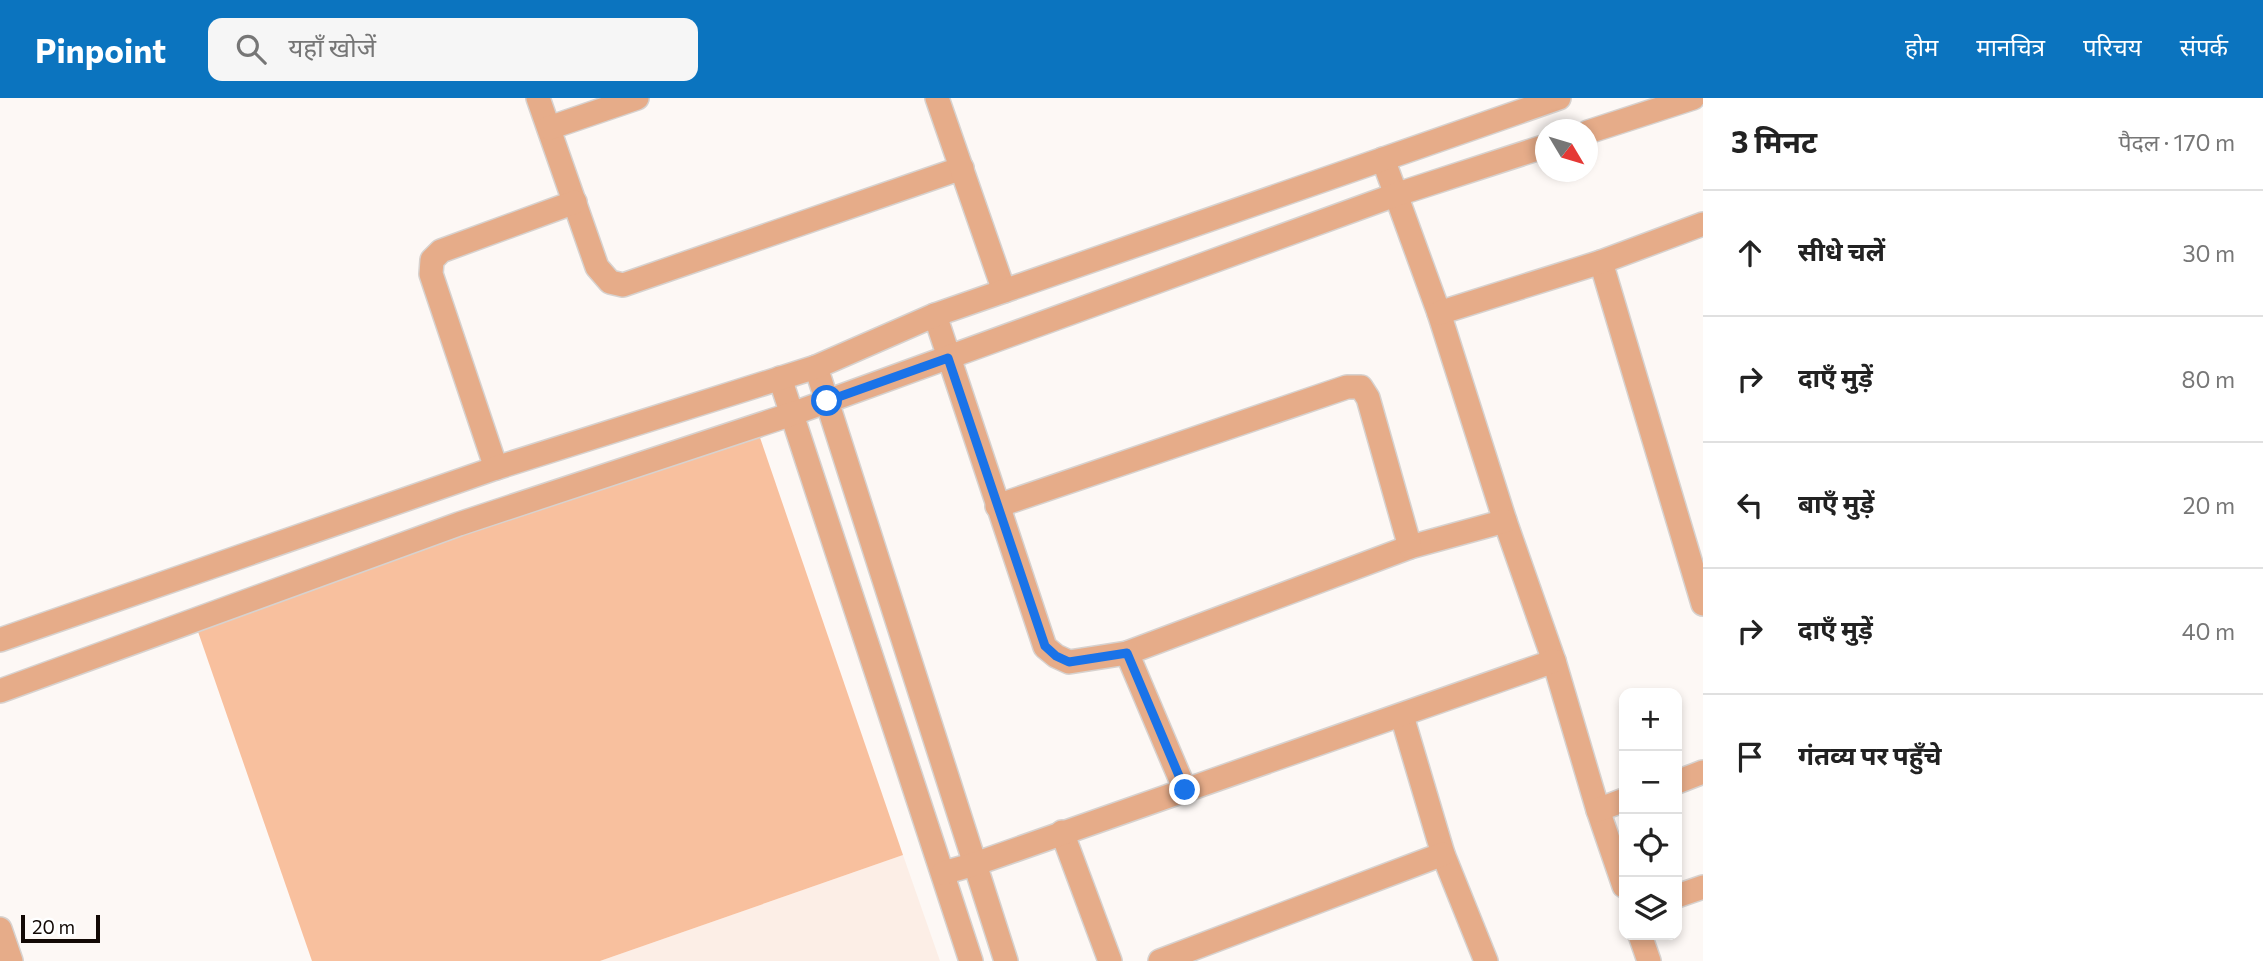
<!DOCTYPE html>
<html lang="hi">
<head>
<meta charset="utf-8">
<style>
  body { margin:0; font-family:Commissioner,"Noto Sans Devanagari",sans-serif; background:#f6f6f6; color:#222 }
  .controls { position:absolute; right:21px; bottom:21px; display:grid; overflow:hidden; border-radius:14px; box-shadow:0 4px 10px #0003 }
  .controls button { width:63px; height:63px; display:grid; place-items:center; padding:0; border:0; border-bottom:2px solid #e0e0e0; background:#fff; color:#222; font:35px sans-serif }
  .compass { position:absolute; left:1535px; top:21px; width:63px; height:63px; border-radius:50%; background:#fff; box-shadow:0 4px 10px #0003; rotate:128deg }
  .scale { position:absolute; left:21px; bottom:18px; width:79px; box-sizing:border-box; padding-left:7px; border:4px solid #120905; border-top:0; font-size:19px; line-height:24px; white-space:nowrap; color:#120905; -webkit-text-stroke:5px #fff; paint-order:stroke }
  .stop { position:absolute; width:21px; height:21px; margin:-16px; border:5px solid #1a73e8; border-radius:50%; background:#fff }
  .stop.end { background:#1a73e8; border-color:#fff; box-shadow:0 2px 7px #0008 }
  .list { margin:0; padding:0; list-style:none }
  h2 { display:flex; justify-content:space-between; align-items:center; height:91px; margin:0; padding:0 28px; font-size:30px }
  h2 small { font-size:23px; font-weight:400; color:#767676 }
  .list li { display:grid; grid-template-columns:46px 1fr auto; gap:21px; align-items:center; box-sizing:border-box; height:126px; padding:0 28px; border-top:2px solid #e0e0e0 }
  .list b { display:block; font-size:26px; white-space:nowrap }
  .list em { font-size:23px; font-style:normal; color:#767676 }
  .icon { flex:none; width:38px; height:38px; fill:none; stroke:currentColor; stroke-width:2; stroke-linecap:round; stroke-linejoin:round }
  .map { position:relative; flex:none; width:1703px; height:863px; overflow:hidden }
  header { display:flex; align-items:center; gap:42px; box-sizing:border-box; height:98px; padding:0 35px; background:#0b74bf; color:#fff }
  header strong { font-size:33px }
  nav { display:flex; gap:38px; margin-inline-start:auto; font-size:24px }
  .search { width:490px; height:63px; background:#f6f6f6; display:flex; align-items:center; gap:18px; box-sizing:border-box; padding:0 24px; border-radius:14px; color:#767676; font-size:26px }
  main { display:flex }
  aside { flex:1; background:#fff }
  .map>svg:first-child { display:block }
  .built { fill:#fceee6 }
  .green { fill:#f8c09e }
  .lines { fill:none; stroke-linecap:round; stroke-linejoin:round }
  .minor-casing { stroke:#d7d2cf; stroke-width:26 }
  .minor { stroke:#e6ac89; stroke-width:23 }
  .route { stroke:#1a73e8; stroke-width:9 }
</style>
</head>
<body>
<header>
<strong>Pinpoint</strong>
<div class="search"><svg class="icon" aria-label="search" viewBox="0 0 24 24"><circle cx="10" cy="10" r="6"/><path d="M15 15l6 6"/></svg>यहाँ खोजें</div>
<nav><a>होम</a><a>मानचित्र</a><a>परिचय</a><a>संपर्क</a></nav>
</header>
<main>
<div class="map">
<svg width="1703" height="863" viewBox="0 0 1703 863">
  <rect width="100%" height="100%" fill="#fdf8f5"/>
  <polygon class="built" points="903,757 940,863 600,863"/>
  <polygon class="green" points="756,328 903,757 600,863 312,863 195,525"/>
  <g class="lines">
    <defs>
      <g id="minor">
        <polyline points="538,0 597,169 610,184 623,187 962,70"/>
        <polyline points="937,0 1004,193"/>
        <polyline points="549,30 637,0"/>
        <polyline points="1588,34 1693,0"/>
        <polyline points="1383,61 1439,215 1505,423 1554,563 1598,712 1624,788"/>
        <polyline points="1601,164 1703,506"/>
        <polyline points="1439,215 1601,164 1703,126"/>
        <polyline points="935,217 1045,549 1056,558 1069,564 1127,555 1410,449 1505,423"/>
        <polyline points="816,269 1006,863"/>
        <polyline points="780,280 971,863"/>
        <polyline points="496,370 431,176 432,162 441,153 575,104"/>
        <polyline points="997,408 1347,289 1361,289 1368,300 1410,449"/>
        <polyline points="0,542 496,370 816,269 935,217 1559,0"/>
        <polyline points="1127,555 1185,692"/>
        <polyline points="0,593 459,426 792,316 1395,97 1546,48"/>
        <polyline points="1402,618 1443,756 1486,863"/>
        <polyline points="1677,684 1703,674"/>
        <polyline points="1598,712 1624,702"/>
        <polyline points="1062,734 1110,863"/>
        <polyline points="943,775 975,766 1554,563"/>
        <polyline points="1677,798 1703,789"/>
        <polyline points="0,831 11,863"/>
        <polyline points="1640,837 1649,863"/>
        <polyline points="1160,863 1443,756"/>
      </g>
    </defs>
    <use href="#minor" class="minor-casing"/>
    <use href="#minor" class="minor"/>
  </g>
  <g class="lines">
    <polyline class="route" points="827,303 948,260 1045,548 1056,558 1069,564 1127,555 1185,692"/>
  </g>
</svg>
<div class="controls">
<button>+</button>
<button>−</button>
<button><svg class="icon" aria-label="locate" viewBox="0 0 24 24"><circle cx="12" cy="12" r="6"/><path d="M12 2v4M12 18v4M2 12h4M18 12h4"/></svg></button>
<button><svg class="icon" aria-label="layers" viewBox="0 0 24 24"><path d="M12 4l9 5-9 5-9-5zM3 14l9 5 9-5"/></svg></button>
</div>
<svg class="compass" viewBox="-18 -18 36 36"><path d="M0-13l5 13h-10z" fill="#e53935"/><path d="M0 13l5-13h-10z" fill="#767676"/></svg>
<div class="scale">20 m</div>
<div class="stop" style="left:827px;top:303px"></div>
<div class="stop end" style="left:1185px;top:692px"></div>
</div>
<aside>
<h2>3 मिनट<small>पैदल · 170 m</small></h2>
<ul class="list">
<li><svg class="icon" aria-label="ahead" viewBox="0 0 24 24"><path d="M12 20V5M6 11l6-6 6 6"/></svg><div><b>सीधे चलें</b></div><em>30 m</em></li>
<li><svg class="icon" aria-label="right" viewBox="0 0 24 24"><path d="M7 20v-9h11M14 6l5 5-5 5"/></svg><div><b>दाएँ मुड़ें</b></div><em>80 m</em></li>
<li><svg class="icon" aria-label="left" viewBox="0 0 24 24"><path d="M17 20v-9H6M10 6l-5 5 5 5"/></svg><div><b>बाएँ मुड़ें</b></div><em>20 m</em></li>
<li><svg class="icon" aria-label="right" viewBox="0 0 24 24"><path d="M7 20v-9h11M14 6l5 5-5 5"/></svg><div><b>दाएँ मुड़ें</b></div><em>40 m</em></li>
<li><svg class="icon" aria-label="arrive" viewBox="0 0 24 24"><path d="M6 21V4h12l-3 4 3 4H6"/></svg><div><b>गंतव्य पर पहुँचे</b></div></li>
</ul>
</aside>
</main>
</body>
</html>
